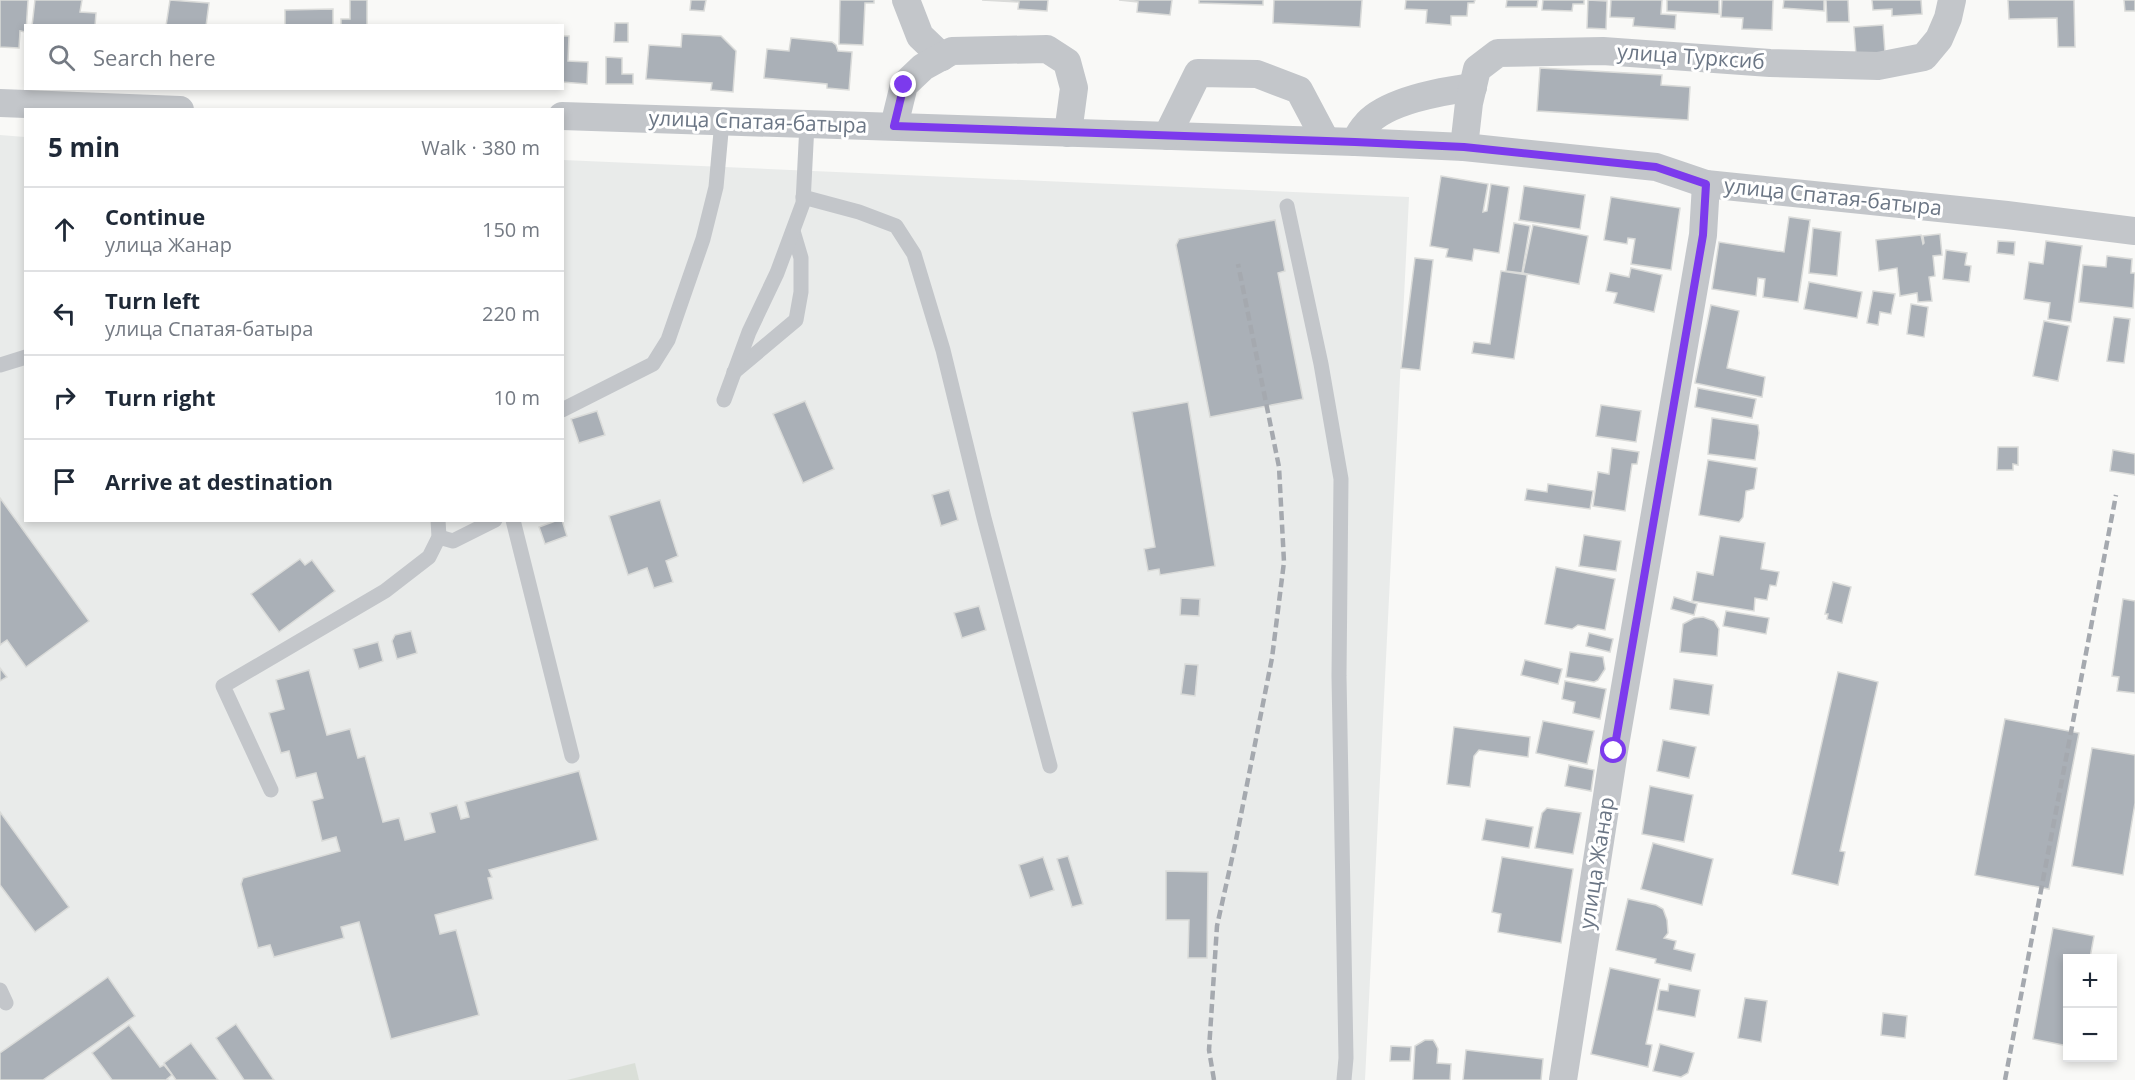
<!DOCTYPE html>
<html lang="en">
<head>
<meta charset="utf-8">
<style>
  body { margin:0; font-family:"Open Sans",sans-serif; background:#f2f2f3; color:#1f2937 }
  .controls { position:absolute; right:18px; bottom:18px; display:grid; overflow:hidden; border-radius:0px; box-shadow:0 3px 9px #0003 }
  .controls button { width:54px; height:54px; display:grid; place-items:center; padding:0; border:0; border-bottom:2px solid #e0e1e3; background:#fff; color:#1f2937; font:30px sans-serif }
  .stop { position:absolute; width:18px; height:18px; margin:-14px; border:4px solid #7c3aed; border-radius:50%; background:#fff }
  .stop.end { background:#7c3aed; border-color:#fff; box-shadow:0 2px 6px #0008 }
  .list { margin:0; padding:0; list-style:none }
  h2 { display:flex; justify-content:space-between; align-items:center; height:78px; margin:0; padding:0 24px; font-size:26px }
  h2 small { font-size:20px; font-weight:400; color:#747a83 }
  .list li { display:grid; grid-template-columns:39px 1fr auto; gap:18px; align-items:center; box-sizing:border-box; height:84px; padding:0 24px; border-top:2px solid #e0e1e3 }
  .list b { display:block; font-size:22px; white-space:nowrap }
  .list p { margin:0; font-size:20px; white-space:nowrap; color:#747a83 }
  .list em { font-size:20px; font-style:normal; color:#747a83 }
  .icon { flex:none; width:33px; height:33px; fill:none; stroke:currentColor; stroke-width:2; stroke-linecap:round; stroke-linejoin:round }
  .map { position:relative; flex:none; width:2135px; height:1080px; overflow:hidden }
  .search { position:absolute; background:#fff; box-shadow:0 3px 9px #0003; left:24px; top:24px; width:540px; height:66px; display:flex; align-items:center; gap:15px; box-sizing:border-box; padding:0 21px; border-radius:0px; color:#747a83; font-size:22px }
  .panel { position:absolute; background:#fff; box-shadow:0 3px 9px #0003; left:24px; top:108px; width:540px; height:414px; border-radius:0px }
  .map>svg:first-child { display:block }
  .built { fill:#e9ebea }
  .green { fill:#dadfd8 }
  .building { fill:#aab0b7; stroke:#dadbd9; stroke-width:1.5 }
  .lines { fill:none; stroke-linecap:round; stroke-linejoin:round }
  .lane { stroke:#c3c6ca; stroke-width:15 }
  .street { stroke:#c3c6ca; stroke-width:28 }
  .rail { stroke:#a5a9af; stroke-width:4.5; stroke-dasharray:9 4.5; stroke-linecap:butt }
  .route { stroke:#7c3aed; stroke-width:8 }
  .labels { text-anchor:middle; stroke-width:6; stroke-linejoin:round; paint-order:stroke }
  .street-label { font-size:21px; fill:#6b7685; stroke:#fff }
</style>
</head>
<body>
<div class="map">
<svg width="2135" height="1080" viewBox="0 0 2135 1080">
  <rect width="100%" height="100%" fill="#f9f9f7"/>
  <polygon class="built" points="0,135 25,137 26,520 562,520 563,160 1409,197 1365,1080 0,1080"/>
  <polygon class="green" points="635,1063 639,1080 567,1080"/>
  <g class="building">
    <polygon points="0,0 28,0 26,32 20,31 19,48 0,47"/>
    <polygon points="35,0 82,0 80,12 96,13 95,26 32,26"/>
    <polygon points="170,0 209,3 206,26 166,26"/>
    <polygon points="350,0 367,0 367,26 341,26 341,19 350,19"/>
    <polygon points="691,0 706,0 704,11 690,10"/>
    <polygon points="840,0 874,0 874,3 865,3 863,45 839,44"/>
    <polygon points="982,0 1048,0 1047,11 1018,9 1019,2"/>
    <polygon points="1119,0 1172,0 1170,15 1137,12 1138,2"/>
    <polygon points="1199,0 1263,0 1263,5 1199,3"/>
    <polygon points="1274,0 1362,0 1360,27 1273,23"/>
    <polygon points="1406,0 1475,0 1474,3 1468,3 1467,16 1451,16 1451,25 1426,23 1427,10 1405,9"/>
    <polygon points="1507,0 1538,0 1537,7 1506,7"/>
    <polygon points="1543,0 1584,0 1584,4 1573,4 1572,11 1542,10"/>
    <polygon points="1588,0 1607,1 1606,29 1587,28"/>
    <polygon points="1611,0 1662,0 1661,14 1676,15 1675,29 1633,26 1634,18 1610,17"/>
    <polygon points="1667,0 1719,0 1719,14 1667,11"/>
    <polygon points="1722,0 1773,0 1772,30 1742,29 1743,18 1721,17"/>
    <polygon points="1784,0 1824,0 1824,11 1783,8"/>
    <polygon points="1826,0 1848,0 1849,22 1827,22"/>
    <polygon points="1872,0 1921,0 1922,14 1892,16 1892,9 1873,10"/>
    <polygon points="2008,0 2074,0 2075,47 2058,47 2057,18 2009,19"/>
    <polygon points="2124,0 2135,0 2135,11 2125,11"/>
    <polygon points="333,9 333,26 285,26 285,10"/>
    <polygon points="615,23 628,23 628,42 614,42"/>
    <polygon points="1883,25 1885,53 1856,55 1854,27"/>
    <polygon points="682,34 721,36 736,51 733,92 711,90 712,83 646,79 649,45 681,47"/>
    <polygon points="562,36 569,36 568,61 588,62 587,84 562,82"/>
    <polygon points="791,38 832,42 836,45 838,51 852,52 849,90 827,88 827,84 764,78 767,49 789,51"/>
    <polygon points="606,57 622,58 622,74 633,74 633,84 606,84"/>
    <polygon points="1540,68 1662,75 1661,85 1690,87 1688,120 1537,111"/>
    <polygon points="1441,176 1488,184 1483,212 1487,211 1491,184 1509,187 1499,253 1474,249 1472,261 1446,257 1448,249 1430,246"/>
    <polygon points="1524,186 1585,195 1580,229 1519,220"/>
    <polygon points="1611,197 1680,208 1671,270 1631,264 1635,239 1628,238 1627,244 1604,240"/>
    <polygon points="1789,217 1810,220 1798,302 1763,297 1765,279 1758,278 1756,296 1712,289 1719,242 1784,252"/>
    <polygon points="1275,220 1285,271 1278,273 1303,399 1210,417 1176,245 1179,239"/>
    <polygon points="1514,223 1530,226 1522,273 1506,271"/>
    <polygon points="1533,225 1588,236 1579,284 1523,273"/>
    <polygon points="1813,228 1841,232 1837,276 1809,273"/>
    <polygon points="1940,234 1942,255 1933,256 1935,276 1929,277 1932,301 1918,302 1917,293 1900,296 1897,268 1879,271 1876,240 1921,235 1923,244 1924,243 1923,236"/>
    <polygon points="1998,241 2015,242 2014,255 1997,253"/>
    <polygon points="2046,241 2082,246 2071,322 2048,319 2050,303 2024,299 2029,262 2043,264"/>
    <polygon points="1946,250 1967,253 1965,265 1971,266 1969,282 1943,279"/>
    <polygon points="2107,256 2132,259 2131,273 2135,273 2133,308 2079,302 2083,265 2106,267"/>
    <polygon points="1415,258 1433,260 1420,370 1401,368"/>
    <polygon points="1631,268 1662,275 1654,312 1614,303 1617,293 1606,291 1610,273 1629,277"/>
    <polygon points="1501,271 1527,275 1514,359 1472,353 1474,342 1490,344"/>
    <polygon points="1809,282 1862,292 1857,318 1804,309"/>
    <polygon points="1873,291 1895,294 1891,314 1880,312 1878,325 1867,323"/>
    <polygon points="1911,304 1928,307 1924,337 1907,334"/>
    <polygon points="1711,305 1739,311 1727,368 1765,377 1762,397 1695,383"/>
    <polygon points="2114,317 2130,319 2124,363 2107,361"/>
    <polygon points="2044,321 2069,326 2058,381 2033,376"/>
    <polygon points="1698,388 1756,399 1752,418 1695,407"/>
    <polygon points="805,401 834,469 803,483 773,414"/>
    <polygon points="1188,402 1215,566 1160,575 1159,569 1148,571 1144,549 1155,547 1132,412"/>
    <polygon points="1601,405 1641,411 1636,442 1596,436"/>
    <polygon points="597,411 605,435 579,443 571,419"/>
    <polygon points="1712,418 1758,425 1759,433 1755,460 1708,454"/>
    <polygon points="1998,447 2018,447 2018,465 2013,464 2013,470 1997,470"/>
    <polygon points="1612,448 1639,452 1637,464 1632,464 1625,511 1593,506 1598,472 1609,474"/>
    <polygon points="2113,450 2135,454 2135,475 2110,471"/>
    <polygon points="1708,460 1757,468 1754,489 1746,491 1743,517 1739,522 1699,515"/>
    <polygon points="1548,484 1593,491 1590,509 1525,500 1527,489 1547,492"/>
    <polygon points="949,490 958,520 941,526 932,495"/>
    <polygon points="0,498 89,621 26,667 7,640 0,645"/>
    <polygon points="660,500 678,556 666,561 673,582 654,588 647,568 628,575 609,516"/>
    <polygon points="558,520 562,520 567,536 545,544 539,527"/>
    <polygon points="1584,535 1621,541 1616,571 1579,566"/>
    <polygon points="1720,536 1765,543 1761,569 1779,572 1776,586 1770,585 1767,600 1755,598 1754,611 1692,601 1697,572 1713,575"/>
    <polygon points="300,559 305,565 312,560 335,591 279,632 251,594"/>
    <polygon points="1556,567 1615,579 1605,630 1578,625 1572,629 1545,624"/>
    <polygon points="1833,582 1851,587 1842,623 1827,619 1828,614 1825,614"/>
    <polygon points="1674,597 1697,604 1694,615 1671,609"/>
    <polygon points="1181,598 1200,599 1199,616 1180,615"/>
    <polygon points="2123,599 2135,601 2135,693 2117,691 2119,677 2112,676"/>
    <polygon points="979,606 986,630 962,638 954,613"/>
    <polygon points="1726,611 1769,618 1766,634 1723,626"/>
    <polygon points="1703,617 1714,621 1719,629 1717,656 1680,652 1683,624 1694,618"/>
    <polygon points="411,631 417,653 397,659 392,641 395,635"/>
    <polygon points="1589,633 1613,639 1610,652 1586,646"/>
    <polygon points="378,642 383,661 359,669 353,649"/>
    <polygon points="1570,652 1603,657 1605,669 1598,680 1594,682 1566,677"/>
    <polygon points="1525,660 1562,669 1558,684 1521,675"/>
    <polygon points="1185,664 1198,665 1195,696 1181,694"/>
    <polygon points="0,668 7,677 0,681"/>
    <polygon points="309,670 327,735 350,729 358,758 365,756 383,822 399,818 405,840 435,832 430,813 457,805 461,819 469,817 465,802 579,771 598,840 489,870 492,877 488,878 493,899 435,915 440,934 456,930 479,1015 391,1039 359,922 341,927 344,938 274,957 270,945 258,948 241,884 243,878 340,851 336,837 322,841 312,801 323,798 316,773 296,778 289,751 281,753 269,713 284,709 276,680"/>
    <polygon points="1838,672 1878,682 1840,851 1845,852 1838,885 1792,874"/>
    <polygon points="1674,679 1713,685 1709,715 1670,709"/>
    <polygon points="1565,681 1606,689 1600,719 1573,713 1575,702 1562,699"/>
    <polygon points="2005,719 2079,733 2049,889 1975,875"/>
    <polygon points="1543,721 1594,731 1587,764 1536,753"/>
    <polygon points="1454,727 1530,737 1528,757 1479,750 1474,756 1470,787 1447,784"/>
    <polygon points="1663,740 1696,747 1689,778 1657,771"/>
    <polygon points="2092,748 2135,755 2135,803 2123,875 2072,866"/>
    <polygon points="1569,765 1594,770 1591,791 1565,786"/>
    <polygon points="1650,786 1693,795 1684,842 1642,834"/>
    <polygon points="1547,808 1581,813 1573,854 1535,848 1542,813"/>
    <polygon points="0,812 69,907 35,932 0,885"/>
    <polygon points="1486,819 1533,827 1529,848 1482,840"/>
    <polygon points="1653,843 1713,859 1702,905 1641,889"/>
    <polygon points="1068,856 1083,904 1072,907 1057,859"/>
    <polygon points="1043,857 1054,890 1030,898 1019,865"/>
    <polygon points="1502,857 1573,869 1561,943 1498,932 1501,914 1492,912"/>
    <polygon points="1166,871 1208,872 1207,958 1188,958 1189,920 1166,920"/>
    <polygon points="1628,899 1656,905 1663,909 1667,920 1668,933 1664,938 1676,941 1674,949 1695,954 1691,971 1655,963 1656,959 1616,950"/>
    <polygon points="2053,928 2094,936 2090,958 2068,958 2068,1046 2033,1039"/>
    <polygon points="1610,968 1660,979 1646,1044 1652,1045 1648,1067 1591,1054"/>
    <polygon points="108,977 135,1016 43,1080 0,1080 0,1053"/>
    <polygon points="1669,984 1700,990 1695,1017 1657,1010 1660,990 1668,991"/>
    <polygon points="1745,998 1767,1001 1761,1042 1738,1038"/>
    <polygon points="1883,1013 1907,1016 1905,1038 1881,1035"/>
    <polygon points="236,1024 274,1080 244,1080 216,1038"/>
    <polygon points="129,1025 160,1067 164,1065 172,1075 167,1079 168,1080 112,1080 92,1053"/>
    <polygon points="1425,1040 1433,1040 1435,1043 1438,1049 1437,1063 1451,1064 1450,1080 1413,1080 1415,1046"/>
    <polygon points="191,1043 218,1080 176,1080 164,1063"/>
    <polygon points="1660,1044 1694,1053 1688,1073 1681,1077 1653,1071"/>
    <polygon points="1391,1046 1411,1047 1410,1061 1390,1061"/>
    <polygon points="1466,1050 1543,1059 1541,1080 1463,1080"/>
  </g>
  <g class="lines">
    <g class="lane">
      <polyline points="803,197 859,212 896,226 914,254 943,350 984,518 1050,766"/>
      <polyline points="1287,206 1321,364 1341,479 1339,676 1346,1058 1344,1080"/>
      <polyline points="0,365 26,357"/>
      <polyline points="734,372 796,320 801,292 801,258 793,231"/>
      <polyline points="724,400 749,332 777,273 803,203 807,124"/>
      <polyline points="562,410 653,364 668,340 703,239 716,187 722,121"/>
      <polyline points="513,520 572,756"/>
      <polyline points="439,537 453,541 495,520"/>
      <polyline points="271,790 223,686 385,591 429,557 439,537 438,520"/>
      <polyline points="0,990 6,1003"/>
    </g>
    <g class="street">
      <polyline points="906,0 920,36 942,57"/>
      <polyline points="0,103 180,110"/>
      <polyline points="562,116 1355,142 1464,147 1656,167 1706,184 2007,215 2135,231"/>
      <polyline points="894,126 904,85 923,67 952,51 1047,49 1067,62 1074,88 1068,133"/>
      <polyline points="1167,136 1198,73 1257,74 1299,90 1326,141"/>
      <path d="M 1355,142 C 1358,136 1361,130 1365,126 C 1384,101 1443,91 1473,87"/>
      <polyline points="1464,147 1469,103 1477,69 1498,53 1603,51 1770,63 1878,66 1924,57 1939,39 1948,18 1952,0"/>
      <polyline points="1563,1080 1614,751 1703,235 1706,184"/>
    </g>
    <g class="rail">
      <polyline points="1214,1080 1209,1050 1217,926 1235,845 1272,658 1284,562 1279,467 1238,264"/>
      <polyline points="2005,1080 2116,495"/>
    </g>
  </g>
  <g class="lines">
    <polyline class="route" points="904,85 894,126 1355,142 1464,147 1656,167 1706,184 1703,235 1614,751"/>
  </g>
  <g class="labels">
    <g class="street-label">
      <text transform="translate(1691 57) rotate(4)" y="7">улица Турксиб</text>
      <text transform="translate(758 122) rotate(2)" y="7">улица Спатая-батыра</text>
      <text transform="translate(1833 197) rotate(6)" y="7">улица Спатая-батыра</text>
      <text transform="translate(1597 863) rotate(-81)" y="7">улица Жанар</text>
    </g>
  </g>
</svg>
<div class="controls">
<button>+</button>
<button>−</button>
</div>
<div class="stop" style="left:1614px;top:751px"></div>
<div class="stop end" style="left:904px;top:85px"></div>
<div class="search"><svg class="icon" aria-label="search" viewBox="0 0 24 24"><circle cx="10" cy="10" r="6"/><path d="M15 15l6 6"/></svg>Search here</div>
<section class="panel">
<h2>5 min<small>Walk · 380 m</small></h2>
<ul class="list">
<li><svg class="icon" aria-label="ahead" viewBox="0 0 24 24"><path d="M12 20V5M6 11l6-6 6 6"/></svg><div><b>Continue</b><p>улица Жанар</p></div><em>150 m</em></li>
<li><svg class="icon" aria-label="left" viewBox="0 0 24 24"><path d="M17 20v-9H6M10 6l-5 5 5 5"/></svg><div><b>Turn left</b><p>улица Спатая-батыра</p></div><em>220 m</em></li>
<li><svg class="icon" aria-label="right" viewBox="0 0 24 24"><path d="M7 20v-9h11M14 6l5 5-5 5"/></svg><div><b>Turn right</b></div><em>10 m</em></li>
<li><svg class="icon" aria-label="arrive" viewBox="0 0 24 24"><path d="M6 21V4h12l-3 4 3 4H6"/></svg><div><b>Arrive at destination</b></div></li>
</ul>
</section>
</div>
</body>
</html>
